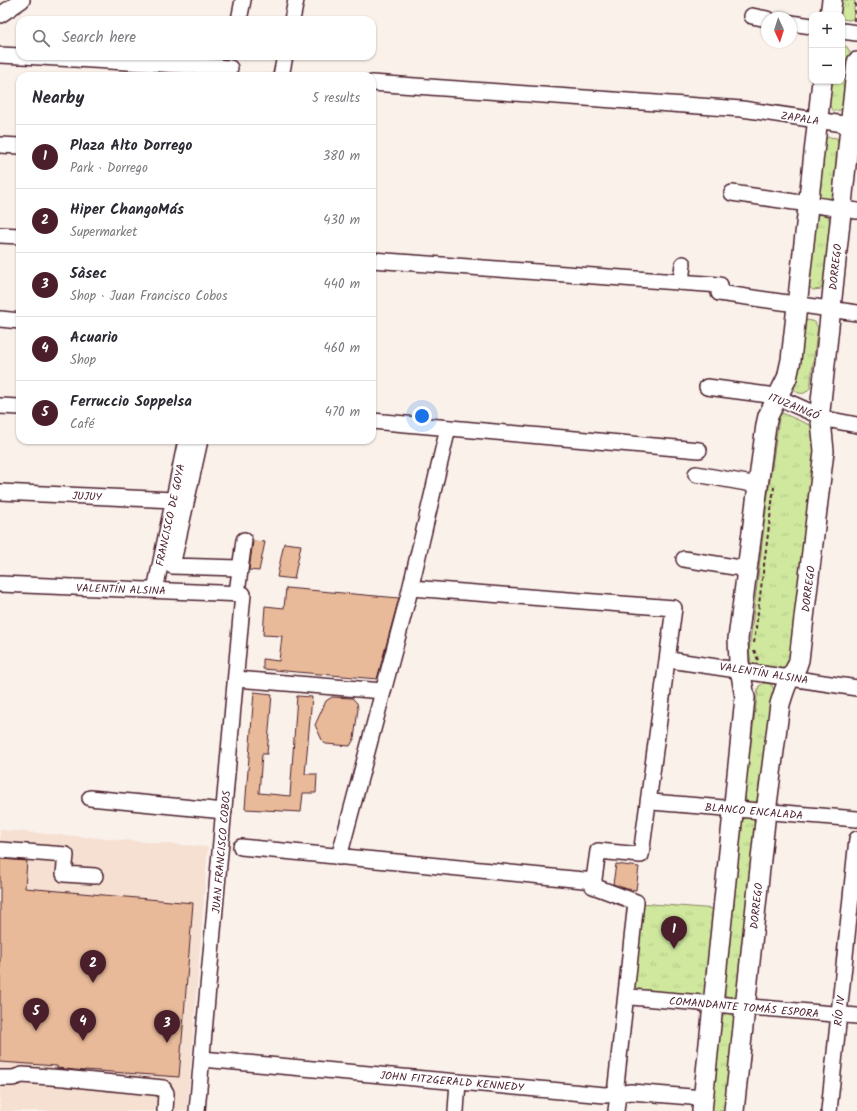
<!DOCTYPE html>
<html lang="en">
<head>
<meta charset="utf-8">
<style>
  body { margin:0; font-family:Kalam,sans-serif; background:#f7f7f7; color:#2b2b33 }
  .controls { position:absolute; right:12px; top:12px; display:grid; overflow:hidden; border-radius:8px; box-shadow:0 1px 3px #0004 }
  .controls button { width:36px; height:36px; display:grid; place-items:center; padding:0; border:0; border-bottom:1px solid #e1e1e2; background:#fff; color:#2b2b33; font:20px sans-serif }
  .compass { position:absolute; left:761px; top:12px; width:36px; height:36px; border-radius:50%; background:#fff; box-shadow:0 1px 3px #0004; rotate:176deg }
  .you { position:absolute; left:422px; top:416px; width:14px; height:14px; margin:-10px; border:3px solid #fff; border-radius:50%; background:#1a73e8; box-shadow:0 0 0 6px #1a73e833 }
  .badge { display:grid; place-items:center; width:26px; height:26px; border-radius:50%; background:#4a1f2b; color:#fff; font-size:13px; font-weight:700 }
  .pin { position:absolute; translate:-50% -33px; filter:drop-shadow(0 1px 2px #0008) }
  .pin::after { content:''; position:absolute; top:21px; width:14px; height:12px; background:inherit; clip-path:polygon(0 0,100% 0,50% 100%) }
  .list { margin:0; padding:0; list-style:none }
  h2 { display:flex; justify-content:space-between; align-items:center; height:52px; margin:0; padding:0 16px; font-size:17px }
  h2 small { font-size:13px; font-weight:400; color:#7c7c81 }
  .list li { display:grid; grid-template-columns:26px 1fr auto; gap:12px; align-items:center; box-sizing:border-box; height:64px; padding:0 16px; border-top:1px solid #e1e1e2 }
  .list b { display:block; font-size:15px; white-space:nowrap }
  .list p { margin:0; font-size:13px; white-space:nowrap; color:#7c7c81 }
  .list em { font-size:13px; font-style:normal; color:#7c7c81 }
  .icon { flex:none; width:22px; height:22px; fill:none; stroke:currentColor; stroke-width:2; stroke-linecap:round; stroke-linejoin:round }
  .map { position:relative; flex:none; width:857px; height:1111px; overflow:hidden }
  .search { position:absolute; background:#fff; box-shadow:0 1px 3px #0004; left:16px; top:16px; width:360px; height:44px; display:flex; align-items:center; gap:10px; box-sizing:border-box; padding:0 14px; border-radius:12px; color:#7c7c81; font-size:15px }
  .panel { position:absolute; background:#fff; box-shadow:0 1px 3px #0004; left:16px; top:72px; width:360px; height:372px; border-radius:12px }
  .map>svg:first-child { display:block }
  .built { fill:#f5e0d2 }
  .grass { fill:url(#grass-tufts); stroke:#8c8464 }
  .building { fill:#e8ba99; stroke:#4a1f2b }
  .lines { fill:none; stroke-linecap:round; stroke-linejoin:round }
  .minor-casing { stroke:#4a1f2b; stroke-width:18 }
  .major-casing { stroke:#4a1f2b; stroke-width:22 }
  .path { stroke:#4a1f2b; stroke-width:2; stroke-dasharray:4 3; stroke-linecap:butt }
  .minor { stroke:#fff; stroke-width:15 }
  .major { stroke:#fff; stroke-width:19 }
  .labels { text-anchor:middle; stroke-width:3; stroke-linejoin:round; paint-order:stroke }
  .street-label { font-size:11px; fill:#4a1f2b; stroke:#fff }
</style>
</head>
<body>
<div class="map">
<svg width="857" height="1111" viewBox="0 0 857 1111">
  <defs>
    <pattern id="grass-tufts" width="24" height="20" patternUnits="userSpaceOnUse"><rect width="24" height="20" fill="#cfe89e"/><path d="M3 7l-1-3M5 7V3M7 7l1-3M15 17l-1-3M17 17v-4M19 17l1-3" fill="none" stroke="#b3c788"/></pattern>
  </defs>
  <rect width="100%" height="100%" fill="#faf1eb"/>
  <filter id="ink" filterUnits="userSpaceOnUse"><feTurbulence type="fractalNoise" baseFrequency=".025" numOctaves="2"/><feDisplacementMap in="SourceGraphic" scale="8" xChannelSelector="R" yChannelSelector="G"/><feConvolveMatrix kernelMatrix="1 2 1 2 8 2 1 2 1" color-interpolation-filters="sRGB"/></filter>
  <g filter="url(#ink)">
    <polygon class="built" points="0,830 208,847 187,1111 0,1111"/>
    <g class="grass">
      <polygon points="841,0 855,0 853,19 849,20 842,19 842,15 840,15"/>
      <path d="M 842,45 L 847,47 L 850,52 L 844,108 L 840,110 L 834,111 C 825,105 830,90 831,81 L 842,81 Z"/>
      <polygon points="828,137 837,138 839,144 834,195 829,199 821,199 818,196 824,141"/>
      <polygon points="819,214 828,216 830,222 830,226 823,285 821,289 813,290 808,286 815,219"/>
      <path d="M 807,320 L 815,322 L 818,328 L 817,332 L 810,388 L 805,393 C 800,394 795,393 794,387 L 803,325 Z"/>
      <path d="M 782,413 L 812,426 L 817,437 L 794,646 C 792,654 791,667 782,669 L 751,663 L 749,650 L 768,494 L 779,418 L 780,415 Z"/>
      <path d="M 766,682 C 771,683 774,687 774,692 L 759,799 C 755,804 751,803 746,800 L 744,794 L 758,689 L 759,686 Z"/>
      <path d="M 747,817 L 753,819 L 756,825 L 738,994 C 733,999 727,999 724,993 L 741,821 Z"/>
      <polygon points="640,903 716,909 708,992 704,996 632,989"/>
      <polygon points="727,1013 732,1015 735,1021 726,1111 710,1111 721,1017"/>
    </g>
    <g class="building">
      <polygon points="253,541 265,542 259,571 249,570"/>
      <polygon points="284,543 301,545 294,579 277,577"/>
      <polygon points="286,588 399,598 377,679 263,669 263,659 279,661 282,636 263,635 265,606 284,608"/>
      <polygon points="254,692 272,694 267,754 262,754 259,793 290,796 297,696 312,697 305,774 317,774 316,793 303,793 301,812 245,809"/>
      <polygon points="332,697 352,698 357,703 358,709 354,739 350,746 326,744 323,742 315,725 326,701"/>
      <polygon points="0,859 27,861 25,888 193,903 179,1077 85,1070 84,1071 57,1068 57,1066 0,1062"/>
      <polygon points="616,864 639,867 636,890 627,889 613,884"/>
    </g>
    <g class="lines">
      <defs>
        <g id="minor">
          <polyline points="0,15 22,0"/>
          <polyline points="752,16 767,19"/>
          <polyline points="239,20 243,0"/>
          <polyline points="292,20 296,0"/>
          <polyline points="791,23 812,26"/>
          <polyline points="842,31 857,33"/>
          <polyline points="0,55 20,56"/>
          <polyline points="23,56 230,68"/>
          <polyline points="281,76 285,56"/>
          <polyline points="372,83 742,109 857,126"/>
          <polyline points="0,145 20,146"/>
          <polyline points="732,193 857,211"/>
          <polyline points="0,235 20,236"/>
          <polyline points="372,260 720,285"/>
          <polyline points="681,282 683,264"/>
          <polyline points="719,293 857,313"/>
          <polyline points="0,319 20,321"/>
          <polyline points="707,387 769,395 786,401 826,419 857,425"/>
          <polyline points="0,406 20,407"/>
          <polyline points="372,421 699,450"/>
          <polyline points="200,440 172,566 239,568"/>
          <polyline points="696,474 758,485"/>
          <polyline points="0,492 174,500"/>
          <polyline points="684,559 747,569"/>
          <polyline points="0,584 243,594 197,1111"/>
          <polyline points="411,588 674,608 641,855 598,851 593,886 636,902 616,1085"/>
          <polyline points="155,590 186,440"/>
          <polyline points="237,593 244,540"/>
          <polyline points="670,660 857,688"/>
          <polyline points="236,679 383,691"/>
          <polyline points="90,798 224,811"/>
          <polyline points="652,802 857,819"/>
          <polyline points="241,847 594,881"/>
          <polyline points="0,850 66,855 64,874 95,876"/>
          <polyline points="339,857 409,594 448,428"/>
          <polyline points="631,997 857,1016"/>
          <polyline points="202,1059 605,1095 631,1092 703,1098"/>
          <polyline points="0,1078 13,1078 22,1075 64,1078 163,1088 166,1093 165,1111"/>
          <polyline points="456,1111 458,1082"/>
          <polyline points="616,1111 618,1095"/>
          <polyline points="829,1111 857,839"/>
        </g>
        <g id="major">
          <polyline points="830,15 832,0"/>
          <polyline points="702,1111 745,698 739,662 738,639 766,425 768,416 787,378 791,360 822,81"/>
          <path d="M 734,1111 L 766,812 L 780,704 C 783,695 785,686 790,678 C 794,671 797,669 799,660 L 824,451 L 820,411 L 857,62"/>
        </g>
      </defs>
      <use href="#minor" class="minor-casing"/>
      <use href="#major" class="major-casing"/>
      <g class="path">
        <polyline points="854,21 856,0"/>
        <polyline points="754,643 774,487"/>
        <polyline points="754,650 758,660"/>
      </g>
      <use href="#minor" class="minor"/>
      <use href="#major" class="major"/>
    </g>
  </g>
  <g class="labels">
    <g class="street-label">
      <text transform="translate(800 118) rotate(9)" y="4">ZAPALA</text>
      <text transform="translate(835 267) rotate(-84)" y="4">DORREGO</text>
      <text transform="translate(794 406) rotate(22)" y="4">ITUZAINGÓ</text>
      <text transform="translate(87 496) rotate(3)" y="4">JUJUY</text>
      <text transform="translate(170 515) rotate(-78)" y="4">FRANCISCO DE GOYA</text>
      <text transform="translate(121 589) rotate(2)" y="4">VALENTÍN ALSINA</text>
      <text transform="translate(808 589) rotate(-83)" y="4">DORREGO</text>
      <text transform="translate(764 673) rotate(9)" y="4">VALENTÍN ALSINA</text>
      <text transform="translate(754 811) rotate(5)" y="4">BLANCO ENCALADA</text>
      <text transform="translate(221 852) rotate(-85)" y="4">JUAN FRANCISCO COBOS</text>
      <text transform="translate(756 906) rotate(-84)" y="4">DORREGO</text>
      <text transform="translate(744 1007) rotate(5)" y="4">COMANDANTE TOMÁS ESPORA</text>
      <text transform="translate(839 1011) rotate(-84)" y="4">RÍO IV</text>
      <text transform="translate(452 1081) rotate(5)" y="4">JOHN FITZGERALD KENNEDY</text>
    </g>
  </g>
</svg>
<div class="controls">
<button>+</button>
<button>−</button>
</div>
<svg class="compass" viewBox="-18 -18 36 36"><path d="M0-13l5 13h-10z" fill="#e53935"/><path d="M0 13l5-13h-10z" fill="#7c7c81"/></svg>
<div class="you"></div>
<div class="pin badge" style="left:674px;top:949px">1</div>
<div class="pin badge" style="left:93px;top:983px">2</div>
<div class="pin badge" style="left:167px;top:1043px">3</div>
<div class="pin badge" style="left:83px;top:1041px">4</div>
<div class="pin badge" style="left:36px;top:1031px">5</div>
<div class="search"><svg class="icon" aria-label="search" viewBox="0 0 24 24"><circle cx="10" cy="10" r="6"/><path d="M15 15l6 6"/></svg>Search here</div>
<section class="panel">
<h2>Nearby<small>5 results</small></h2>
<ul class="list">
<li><span class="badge">1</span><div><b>Plaza Alto Dorrego</b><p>Park · Dorrego</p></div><em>380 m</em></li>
<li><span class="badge">2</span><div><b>Hiper ChangoMás</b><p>Supermarket</p></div><em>430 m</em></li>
<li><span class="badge">3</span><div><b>5àsec</b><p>Shop · Juan Francisco Cobos</p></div><em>440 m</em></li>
<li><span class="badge">4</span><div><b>Acuario</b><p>Shop</p></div><em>460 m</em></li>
<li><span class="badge">5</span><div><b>Ferruccio Soppelsa</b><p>Café</p></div><em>470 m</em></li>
</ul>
</section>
</div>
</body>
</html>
